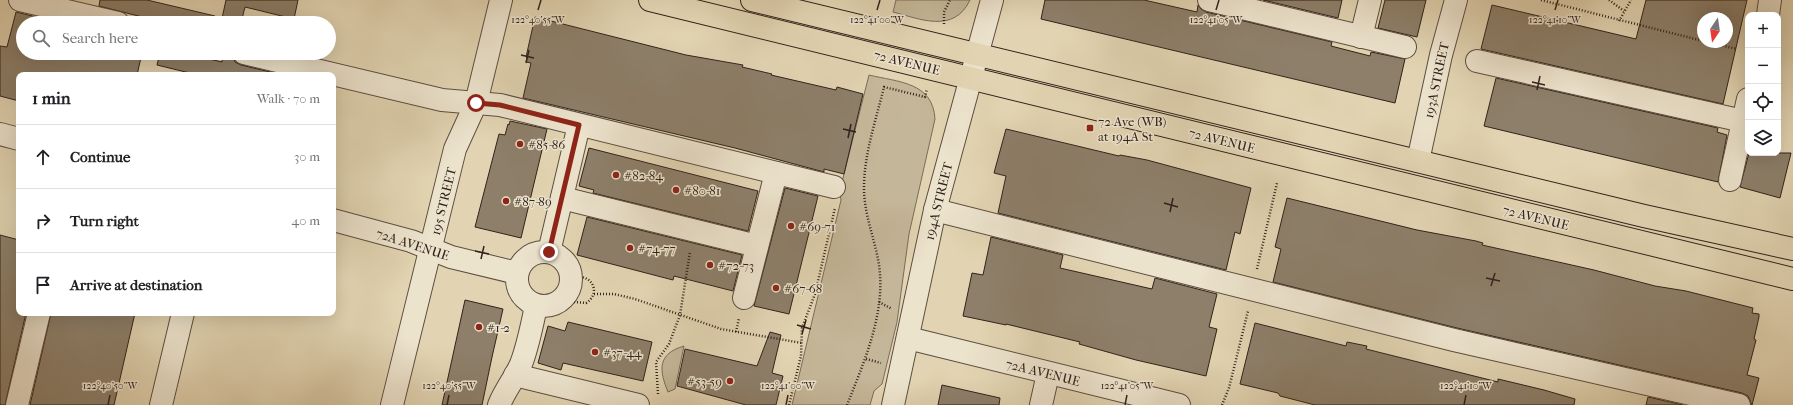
<!DOCTYPE html>
<html lang="en">
<head>
<meta charset="utf-8">
<style>
  body { margin:0; font-family:"IM FELL French Canon",serif; background:#f6f6f6; color:#202124 }
  .controls { position:absolute; right:12px; top:12px; display:grid; overflow:hidden; border-radius:8px; box-shadow:0 4px 16px #0002 }
  .controls button { width:36px; height:36px; display:grid; place-items:center; padding:0; border:0; border-bottom:1px solid #e0e0e0; background:#fff; color:#202124; font:20px sans-serif }
  .compass { position:absolute; left:1697px; top:12px; width:36px; height:36px; border-radius:50%; background:#fff; box-shadow:0 4px 16px #0002; rotate:193deg }
  .stop { position:absolute; width:12px; height:12px; margin:-9px; border:3px solid #8f2418; border-radius:50%; background:#fff }
  .stop.end { background:#8f2418; border-color:#fff; box-shadow:0 1px 4px #0008 }
  .list { margin:0; padding:0; list-style:none }
  h2 { display:flex; justify-content:space-between; align-items:center; height:52px; margin:0; padding:0 16px; font-size:17px }
  h2 small { font-size:13px; font-weight:400; color:#757577 }
  .list li { display:grid; grid-template-columns:26px 1fr auto; gap:12px; align-items:center; box-sizing:border-box; height:64px; padding:0 16px; border-top:1px solid #e0e0e0 }
  .list b { display:block; font-size:15px; white-space:nowrap }
  .list em { font-size:13px; font-style:normal; color:#757577 }
  .icon { flex:none; width:22px; height:22px; fill:none; stroke:currentColor; stroke-width:2; stroke-linecap:round; stroke-linejoin:round }
  .map { position:relative; flex:none; width:1793px; height:405px; overflow:hidden }
  .search { position:absolute; background:#fff; box-shadow:0 4px 16px #0002; left:16px; top:16px; width:320px; height:44px; display:flex; align-items:center; gap:10px; box-sizing:border-box; padding:0 14px; border-radius:22px; color:#757577; font-size:15px }
  .panel { position:absolute; background:#fff; box-shadow:0 4px 16px #0002; left:16px; top:72px; width:320px; height:244px; border-radius:8px }
  .map>svg:first-child { display:block }
  .green { fill:#c4b698; stroke:#7a6c5a }
  .building { fill:#8d7f6a; stroke:#31221b; fill-rule:evenodd }
  .lines { fill:none; stroke-linecap:round; stroke-linejoin:round }
  .minor-casing { stroke:#5d4e41; stroke-width:24 }
  .major-casing { stroke:#31221b; stroke-width:24 }
  .path { stroke:#31221b; stroke-width:2.5; stroke-dasharray:1 2; stroke-linecap:butt }
  .minor { stroke:#ece3cd; stroke-width:22 }
  .major { stroke:#e2d4b2; stroke-width:22 }
  .route { stroke:#8f2418; stroke-width:5 }
  .ticks { fill:none; stroke:#31221b; stroke-width:1.5 }
  .poi-dot { fill:#8f2418; stroke:#ece3cd; stroke-width:1.5 }
  .labels { text-anchor:middle; stroke-width:3; stroke-linejoin:round; paint-order:stroke }
  .street-label { font-size:13px; fill:#31221b; stroke:#ece3cd }
  .poi-label { font-size:13px; fill:#31221b; stroke:#ece3cd; text-anchor:start }
  .ticks-label { font-size:10px; text-anchor:middle; fill:#31221b; stroke:#ece3cd; stroke-width:3; stroke-linejoin:round; paint-order:stroke }
</style>
</head>
<body>
<div class="map">
<svg width="1793" height="405" viewBox="0 0 1793 405">
  <rect width="100%" height="100%" fill="#e2d4b2"/>
  <filter id="stains"><feTurbulence type="fractalNoise" baseFrequency=".005" numOctaves="4"/><feColorMatrix values="0 0 0 0 .2 0 0 0 0 .09 0 0 0 0 .02 0 0 0 .5 -.17"/></filter>
  <radialGradient id="worn" r=".72"><stop offset=".6" stop-color="#630" stop-opacity="0"/><stop offset="1" stop-color="#630" stop-opacity=".3"/></radialGradient>
  <g class="green">
    <path d="M 896,0 L 970,0 C 954,34 920,19 893,12 Z"/>
    <path d="M 869,75 C 898,82 933,82 935,119 L 909,234 L 897,322 L 883,380 L 882,384 L 874,391 L 870,405 L 792,405 L 841,200 L 840,194 L 843,178 Z"/>
    <path d="M 684,346 L 675,389 L 668,392 C 659,370 657,354 684,346 Z"/>
  </g>
  <g class="building">
    <polygon points="100,0 147,0 215,16 214,23 166,23 99,6"/>
    <polygon points="226,0 298,0 294,19 245,7 241,23 221,23"/>
    <polygon points="1045,0 1144,0 1197,12 1198,5 1201,9 1206,12 1332,42 1331,46 1370,56 1371,52 1405,59 1395,103 1041,19"/>
    <polygon points="1263,0 1342,0 1338,18"/>
    <polygon points="1385,0 1426,0 1417,37 1378,28"/>
    <path d="M 1646,0 L 1747,0 L 1723,104 L 1481,49 L 1492,5 L 1636,39 ZM 1703,18 L 1727,18 L 1727,42 L 1703,42 Z"/>
    <polygon points="16,12 53,21 53,23 23,23 23,53 142,53 137,75 19,75 19,101 0,96 0,46 7,47"/>
    <polygon points="535,17 686,55 743,65 742,67 772,74 771,75 836,90 837,87 863,94 844,174 824,169 824,172 735,148 523,98 531,63 526,62 527,58 526,57"/>
    <polygon points="160,53 184,53 222,62 223,53 232,53 235,62 241,65 283,75 198,75 157,65"/>
    <polygon points="1496,78 1718,128 1717,132 1727,135 1718,182 1484,126"/>
    <polygon points="510,121 547,129 521,238 475,227 499,134 505,135 508,124 509,125"/>
    <polygon points="1006,129 1119,156 1120,155 1147,160 1251,188 1240,234 1235,232 1226,270 998,213 1006,176 994,173"/>
    <polygon points="589,148 758,191 748,231 593,193 594,190 579,186"/>
    <polygon points="1749,153 1791,153 1780,198 1740,187"/>
    <polygon points="785,188 818,196 789,314 754,306"/>
    <polygon points="1287,198 1417,230 1476,241 1483,243 1482,245 1594,270 1655,286 1686,291 1753,308 1752,313 1759,314 1759,317 1754,339 1756,340 1747,375 1759,378 1752,405 1748,396 1742,393 1457,328 1273,282 1281,249 1275,247"/>
    <polygon points="587,217 742,255 733,291 674,276 673,280 577,255"/>
    <polygon points="0,235 19,240 19,313 26,313 5,405 0,405"/>
    <polygon points="991,237 1063,255 1060,268 1152,289 1155,278 1217,294 1209,327 1217,329 1206,376 1136,360 1079,344 1080,342 1006,324 1006,325 963,316 972,273 983,275"/>
    <polygon points="465,300 503,309 492,357 482,405 442,405"/>
    <polygon points="51,313 135,313 114,405 30,405"/>
    <polygon points="568,322 652,342 643,381 563,363 561,370 538,363 548,326 565,331"/>
    <polygon points="1255,323 1346,346 1347,342 1367,346 1366,349 1498,382 1498,379 1544,390 1575,399 1574,405 1315,405 1280,396 1278,393 1240,384"/>
    <polygon points="770,332 781,335 772,373 783,376 776,405 746,405 677,386 685,349 757,366"/>
    <polygon points="942,385 1000,398 999,405 938,405"/>
    <polygon points="1648,397 1683,405 1646,405"/>
  </g>
  <g class="lines">
    <defs>
      <g id="minor">
        <polyline points="20,0 118,23"/>
        <polyline points="1209,0 1405,47"/>
        <polyline points="1768,15 1770,0"/>
        <polyline points="1361,37 1370,0"/>
        <polyline points="244,53 442,100 500,105 834,187"/>
        <polyline points="1477,61 1743,121"/>
        <polyline points="0,134 19,139"/>
        <polyline points="1418,161 1441,55 1456,0"/>
        <polyline points="1730,180 1748,99"/>
        <polyline points="562,198 757,246"/>
        <polyline points="935,210 1454,340 1739,405"/>
        <polyline points="333,220 411,241 451,257 517,273"/>
        <circle cx="544" cy="279" r="27"/>
        <polyline points="549,252 579,125"/>
        <polyline points="744,298 776,173"/>
        <polyline points="908,338 1179,405"/>
        <polyline points="515,375 638,405"/>
        <polyline points="17,405 39,313"/>
        <polyline points="161,405 183,313"/>
        <polyline points="392,405 455,149 476,103 501,0"/>
        <path d="M 499,405 C 505,390 515,378 521,364 C 528,346 532,325 536,306"/>
        <polyline points="893,405 935,210 992,0"/>
        <polyline points="1041,405 1048,374"/>
      </g>
      <g id="major">
        <polyline points="650,0 1793,279"/>
        <polyline points="752,0 1644,216 1793,249"/>
      </g>
    </defs>
    <use href="#minor" class="minor-casing"/>
    <use href="#major" class="major-casing"/>
    <g class="path">
      <polyline points="1541,0 1703,41"/>
      <polyline points="1609,0 1624,11"/>
      <polyline points="1619,21 1631,0"/>
      <polyline points="944,24 944,12 950,0"/>
      <polyline points="1708,42 1737,49"/>
      <polyline points="1257,269 1277,183"/>
      <polyline points="594,294 614,294 635,299 721,329 802,343"/>
      <path d="M 574,302 L 586,303 C 599,295 595,279 581,277"/>
      <polyline points="879,302 892,309"/>
      <polyline points="736,332 739,318"/>
      <polyline points="866,359 881,363"/>
      <polyline points="658,394 656,362 669,344 680,315 690,252"/>
      <polyline points="789,405 801,356 802,328 815,294 835,208"/>
      <path d="M 847,405 C 864,362 886,313 879,265 C 875,239 864,215 864,188 C 864,154 876,120 884,87 L 925,97 L 927,89"/>
      <polyline points="1222,405 1229,388 1248,311"/>
    </g>
    <use href="#minor" class="minor"/>
    <use href="#major" class="major"/>
  </g>
  <g class="lines">
    <polyline class="route" points="476,103 500,105 579,125 549,252"/>
  </g>
  <path class="ticks" d="M 538,10 L 541,0M 877,10 L 880,0M 1216,10 L 1219,0M 1555,10 L 1558,0M 521,55 L 534,58M 526,63 L 529,50M 1532,82 L 1545,85M 1537,90 L 1540,76M 843,129 L 856,132M 848,138 L 851,124M 1164,203 L 1178,207M 1170,212 L 1173,198M 475,251 L 489,254M 481,259 L 484,246M 1486,278 L 1500,281M 1491,286 L 1495,273M 797,325 L 811,329M 802,334 L 806,320M 108,405 L 110,395M 447,405 L 449,395M 786,405 L 788,395M 1125,405 L 1127,395M 1464,405 L 1466,395"/>
  <g class="poi-dot">
    <rect x="1086" y="124" width="8" height="8" rx="2"/>
    <circle cx="520" cy="144" r="4"/>
    <circle cx="616" cy="175" r="4"/>
    <circle cx="676" cy="190" r="4"/>
    <circle cx="506" cy="201" r="4"/>
    <circle cx="791" cy="226" r="4"/>
    <circle cx="630" cy="248" r="4"/>
    <circle cx="710" cy="265" r="4"/>
    <circle cx="776" cy="288" r="4"/>
    <circle cx="479" cy="327" r="4"/>
    <circle cx="595" cy="352" r="4"/>
    <circle cx="730" cy="381" r="4"/>
  </g>
  <g class="labels">
    <g class="street-label">
      <text transform="translate(907 62) rotate(14)" y="5">72 AVENUE</text>
      <text transform="translate(1436 80) rotate(-78)" y="5">193A STREET</text>
      <text transform="translate(1222 140) rotate(14)" y="5">72 AVENUE</text>
      <text transform="translate(443 201) rotate(-76)" y="5">195 STREET</text>
      <text transform="translate(938 201) rotate(-76)" y="5">194A STREET</text>
      <text transform="translate(1536 217) rotate(14)" y="5">72 AVENUE</text>
      <text transform="translate(413 244) rotate(18)" y="5">72A AVENUE</text>
      <text transform="translate(1043 372) rotate(14)" y="5">72A AVENUE</text>
    </g>
    <g class="poi-label">
      <text x="1098" y="126">72 Ave (WB)<tspan x="1098" dy="15">at 194A St</tspan></text>
      <text x="528" y="149">#85-86</text>
      <text x="624" y="180">#82-84</text>
      <text x="684" y="195">#80-81</text>
      <text x="514" y="206">#87-89</text>
      <text x="799" y="231">#69-71</text>
      <text x="638" y="253">#74-77</text>
      <text x="718" y="270">#72-73</text>
      <text x="784" y="293">#67-68</text>
      <text x="487" y="332">#1-2</text>
      <text x="603" y="357">#37-44</text>
      <text x="722" y="386" text-anchor="end">#53-59</text>
    </g>
  </g>
  <g class="ticks-label">
    <text x="538" y="23">122°40'55"W</text>
    <text x="877" y="23">122°41'00"W</text>
    <text x="1216" y="23">122°41'05"W</text>
    <text x="1555" y="23">122°41'10"W</text>
    <text x="110" y="389">122°40'50"W</text>
    <text x="449" y="389">122°40'55"W</text>
    <text x="788" y="389">122°41'00"W</text>
    <text x="1127" y="389">122°41'05"W</text>
    <text x="1466" y="389">122°41'10"W</text>
  </g>
  <rect width="100%" height="100%" filter="url(#stains)"/>
  <rect width="100%" height="100%" fill="url(#worn)"/>
</svg>
<div class="controls">
<button>+</button>
<button>−</button>
<button><svg class="icon" aria-label="locate" viewBox="0 0 24 24"><circle cx="12" cy="12" r="6"/><path d="M12 2v4M12 18v4M2 12h4M18 12h4"/></svg></button>
<button><svg class="icon" aria-label="layers" viewBox="0 0 24 24"><path d="M12 4l9 5-9 5-9-5zM3 14l9 5 9-5"/></svg></button>
</div>
<svg class="compass" viewBox="-18 -18 36 36"><path d="M0-13l5 13h-10z" fill="#e53935"/><path d="M0 13l5-13h-10z" fill="#757577"/></svg>
<div class="stop" style="left:476px;top:103px"></div>
<div class="stop end" style="left:549px;top:252px"></div>
<div class="search"><svg class="icon" aria-label="search" viewBox="0 0 24 24"><circle cx="10" cy="10" r="6"/><path d="M15 15l6 6"/></svg>Search here</div>
<section class="panel">
<h2>1 min<small>Walk · 70 m</small></h2>
<ul class="list">
<li><svg class="icon" aria-label="ahead" viewBox="0 0 24 24"><path d="M12 20V5M6 11l6-6 6 6"/></svg><div><b>Continue</b></div><em>30 m</em></li>
<li><svg class="icon" aria-label="right" viewBox="0 0 24 24"><path d="M7 20v-9h11M14 6l5 5-5 5"/></svg><div><b>Turn right</b></div><em>40 m</em></li>
<li><svg class="icon" aria-label="arrive" viewBox="0 0 24 24"><path d="M6 21V4h12l-3 4 3 4H6"/></svg><div><b>Arrive at destination</b></div></li>
</ul>
</section>
</div>
</body>
</html>
